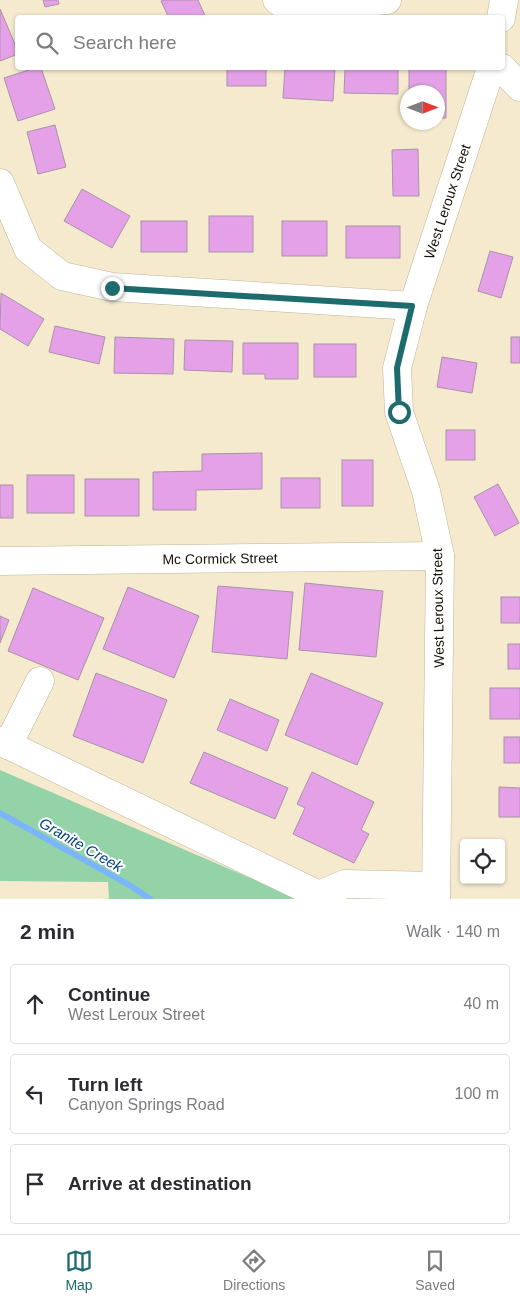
<!DOCTYPE html>
<html lang="en">
<head>
<meta charset="utf-8">
<style>
  body { margin:0; font-family:Helvetica,sans-serif; background:#f7f7f7; color:#2b2b33 }
  .controls { position:absolute; right:15px; bottom:15px; display:grid; overflow:hidden; border-radius:5px; box-shadow:0 1px 4px #0004 }
  .controls button { width:45px; height:45px; display:grid; place-items:center; padding:0; border:0; border-bottom:1px solid #e1e1e2; background:#fff; color:#2b2b33; font:25px sans-serif }
  .compass { position:absolute; left:400px; top:85px; width:45px; height:45px; border-radius:50%; background:#fff; box-shadow:0 1px 4px #0004; rotate:90deg }
  .stop { position:absolute; width:15px; height:15px; margin:-11px; border:4px solid #1e6b6d; border-radius:50%; background:#fff }
  .stop.end { background:#1e6b6d; border-color:#fff; box-shadow:0 1px 5px #0008 }
  .list { margin:0; padding:0; list-style:none }
  h2 { display:flex; justify-content:space-between; align-items:center; height:65px; margin:0; padding:0 20px; font-size:21px }
  h2 small { font-size:16px; font-weight:400; color:#7c7c81 }
  .list li { display:grid; grid-template-columns:32px 1fr auto; gap:15px; align-items:center; box-sizing:border-box; height:80px; margin:0 10px 10px; padding:0 10px; border:1px solid #e1e1e2; border-radius:5px }
  .list b { display:block; font-size:19px; white-space:nowrap }
  .list p { margin:0; font-size:16px; white-space:nowrap; color:#7c7c81 }
  .list em { font-size:16px; font-style:normal; color:#7c7c81 }
  .icon { flex:none; width:28px; height:28px; fill:none; stroke:currentColor; stroke-width:2; stroke-linecap:round; stroke-linejoin:round }
  .map { position:relative; flex:none; width:520px; height:899px; overflow:hidden }
  .search { position:absolute; background:#fff; box-shadow:0 1px 4px #0004; left:15px; right:15px; top:15px; height:55px; display:flex; align-items:center; gap:12px; box-sizing:border-box; padding:0 18px; border-radius:5px; color:#7c7c81; font-size:19px }
  .sheet { height:335px; background:#fff }
  nav { display:flex; justify-content:space-around; align-items:center; box-sizing:border-box; height:70px; border-top:1px solid #e1e1e2; background:#fff; font-size:14px; color:#7c7c81 }
  nav a { display:grid; justify-items:center; gap:2px }
  nav .on { color:#1e6b6d }
  .map>svg:first-child { display:block }
  .green { fill:#94d2a8 }
  .lines { fill:none; stroke-linecap:round; stroke-linejoin:round }
  .stream { stroke:#7ab5fe; stroke-width:6 }
  .building { fill:#e5a1e8; stroke:#a893a8 }
  .minor-casing { stroke:#beb499; stroke-width:29 }
  .minor { stroke:#fff; stroke-width:28 }
  .route { stroke:#1e6b6d; stroke-width:6 }
  .labels { text-anchor:middle; stroke-width:4; stroke-linejoin:round; paint-order:stroke }
  .street-label { font-size:14px; fill:#161208; stroke:#fff }
  .water-label { font-size:15px; font-style:italic; fill:#054484; stroke:#fff }
</style>
</head>
<body>
<div class="map">
<svg width="520" height="899" viewBox="0 0 520 899">
  <rect width="100%" height="100%" fill="#f5eace"/>
  <polygon class="green" points="0,770 299,899 109,899 108,882 0,881"/>
  <g class="lines">
    <polyline class="stream" points="0,813 131,886 150,899"/>
  </g>
  <g class="building">
    <polygon points="43,0 58,0 59,4 45,7"/>
    <polygon points="164,0 198,0 206,18 169,18 161,1"/>
    <polygon points="0,9 18,51 18,54 0,61"/>
    <polygon points="35,68 41,68 55,109 18,121 4,78"/>
    <rect x="227" y="68" width="39" height="18"/>
    <polygon points="285,68 335,68 333,101 283,98"/>
    <polygon points="345,68 398,68 398,94 344,93"/>
    <polygon points="409,68 446,68 446,118 438,118 438,92 409,92"/>
    <polygon points="55,125 66,167 38,174 27,132"/>
    <polygon points="418,149 419,196 393,196 392,150"/>
    <polygon points="82,189 130,216 112,248 64,221"/>
    <rect x="209" y="216" width="44" height="36"/>
    <rect x="141" y="221" width="46" height="31"/>
    <rect x="282" y="221" width="45" height="35"/>
    <rect x="346" y="226" width="54" height="32"/>
    <polygon points="490,251 513,257 501,298 478,291"/>
    <polygon points="1,293 44,319 28,346 0,329"/>
    <polygon points="55,326 105,337 99,364 49,352"/>
    <polygon points="115,337 174,339 173,374 114,373"/>
    <rect x="511" y="337" width="9" height="26"/>
    <polygon points="185,340 233,341 232,372 184,370"/>
    <polygon points="243,343 298,343 298,379 265,379 265,374 243,374"/>
    <rect x="314" y="344" width="42" height="33"/>
    <polygon points="442,357 477,363 472,393 437,387"/>
    <rect x="446" y="430" width="29" height="30"/>
    <polygon points="262,453 262,489 196,490 196,510 153,510 153,472 202,471 202,454"/>
    <rect x="342" y="460" width="31" height="46"/>
    <rect x="27" y="475" width="47" height="38"/>
    <rect x="281" y="478" width="39" height="30"/>
    <rect x="85" y="479" width="54" height="37"/>
    <polygon points="498,484 519,523 495,536 474,497"/>
    <rect x="0" y="485" width="13" height="33"/>
    <polygon points="305,583 383,591 376,657 299,650"/>
    <polygon points="218,586 293,592 287,659 212,652"/>
    <polygon points="128,587 199,616 174,678 103,649"/>
    <polygon points="33,588 104,618 78,680 8,651"/>
    <rect x="501" y="597" width="19" height="26"/>
    <polygon points="0,616 9,620 0,643"/>
    <rect x="508" y="644" width="12" height="25"/>
    <polygon points="96,673 167,700 143,763 73,736"/>
    <polygon points="311,673 383,703 357,765 285,735"/>
    <rect x="490" y="688" width="30" height="31"/>
    <polygon points="230,699 279,720 267,751 217,730"/>
    <rect x="504" y="737" width="16" height="26"/>
    <polygon points="204,752 288,788 275,819 190,783"/>
    <polygon points="312,772 374,802 361,830 369,834 354,863 293,834 305,808 297,804"/>
    <polygon points="499,787 520,788 520,817 499,817"/>
  </g>
  <g class="lines">
    <defs>
      <g id="minor">
        <polyline points="277,0 289,8 387,0"/>
        <polyline points="501,18 504,0"/>
        <polyline points="502,68 520,87"/>
        <polyline points="0,183 28,249 62,276 112,287 413,306"/>
        <path id="s1" d="M 0,561 L 440,556"/>
        <polyline points="0,741 319,895 323,899"/>
        <polyline points="8,745 40,681"/>
        <polyline points="319,895 345,884 436,886"/>
        <path id="s2" d="M 436,899 L 440,556 L 426,491 L 399,412 L 397,368 L 413,306 L 491,68"/>
      </g>
    </defs>
    <use href="#minor" class="minor-casing"/>
    <use href="#minor" class="minor"/>
  </g>
  <g class="lines">
    <polyline class="route" points="112,288 412,306 397,368 399,412"/>
  </g>
  <g class="labels">
    <g class="street-label">
      <text dy="5" stroke="none"><textPath href="#s2" startOffset="711">West Leroux Street</textPath></text>
      <text dy="5" stroke="none"><textPath href="#s1" startOffset="220">Mc Cormick Street</textPath></text>
      <text transform="translate(438 608) rotate(-91)" y="5">West Leroux Street</text>
    </g>
    <g class="water-label">
      <text transform="translate(81 845) rotate(30)" y="5">Granite Creek</text>
    </g>
  </g>
</svg>
<div class="controls">
<button><svg class="icon" aria-label="locate" viewBox="0 0 24 24"><circle cx="12" cy="12" r="6"/><path d="M12 2v4M12 18v4M2 12h4M18 12h4"/></svg></button>
</div>
<svg class="compass" viewBox="-18 -18 36 36"><path d="M0-13l5 13h-10z" fill="#e53935"/><path d="M0 13l5-13h-10z" fill="#7c7c81"/></svg>
<div class="stop" style="left:399px;top:412px"></div>
<div class="stop end" style="left:112px;top:288px"></div>
<div class="search"><svg class="icon" aria-label="search" viewBox="0 0 24 24"><circle cx="10" cy="10" r="6"/><path d="M15 15l6 6"/></svg>Search here</div>
</div>
<section class="sheet">
<h2>2 min<small>Walk · 140 m</small></h2>
<ul class="list">
<li><svg class="icon" aria-label="ahead" viewBox="0 0 24 24"><path d="M12 20V5M6 11l6-6 6 6"/></svg><div><b>Continue</b><p>West Leroux Street</p></div><em>40 m</em></li>
<li><svg class="icon" aria-label="left" viewBox="0 0 24 24"><path d="M17 20v-9H6M10 6l-5 5 5 5"/></svg><div><b>Turn left</b><p>Canyon Springs Road</p></div><em>100 m</em></li>
<li><svg class="icon" aria-label="arrive" viewBox="0 0 24 24"><path d="M6 21V4h12l-3 4 3 4H6"/></svg><div><b>Arrive at destination</b></div></li>
</ul>
</section>
<nav>
<a class="on"><svg class="icon" aria-label="map" viewBox="0 0 24 24"><path d="M3 6l6-2 6 2 6-2v14l-6 2-6-2-6 2zM9 4v14M15 6v14"/></svg>Map</a>
<a><svg class="icon" aria-label="directions" viewBox="0 0 24 24"><path d="M12 3l9 9-9 9-9-9zM9 14v-3h6M13 9l2 2-2 2"/></svg>Directions</a>
<a><svg class="icon" aria-label="saved" viewBox="0 0 24 24"><path d="M7 4h10v16l-5-4-5 4z"/></svg>Saved</a>
</nav>
</body>
</html>
